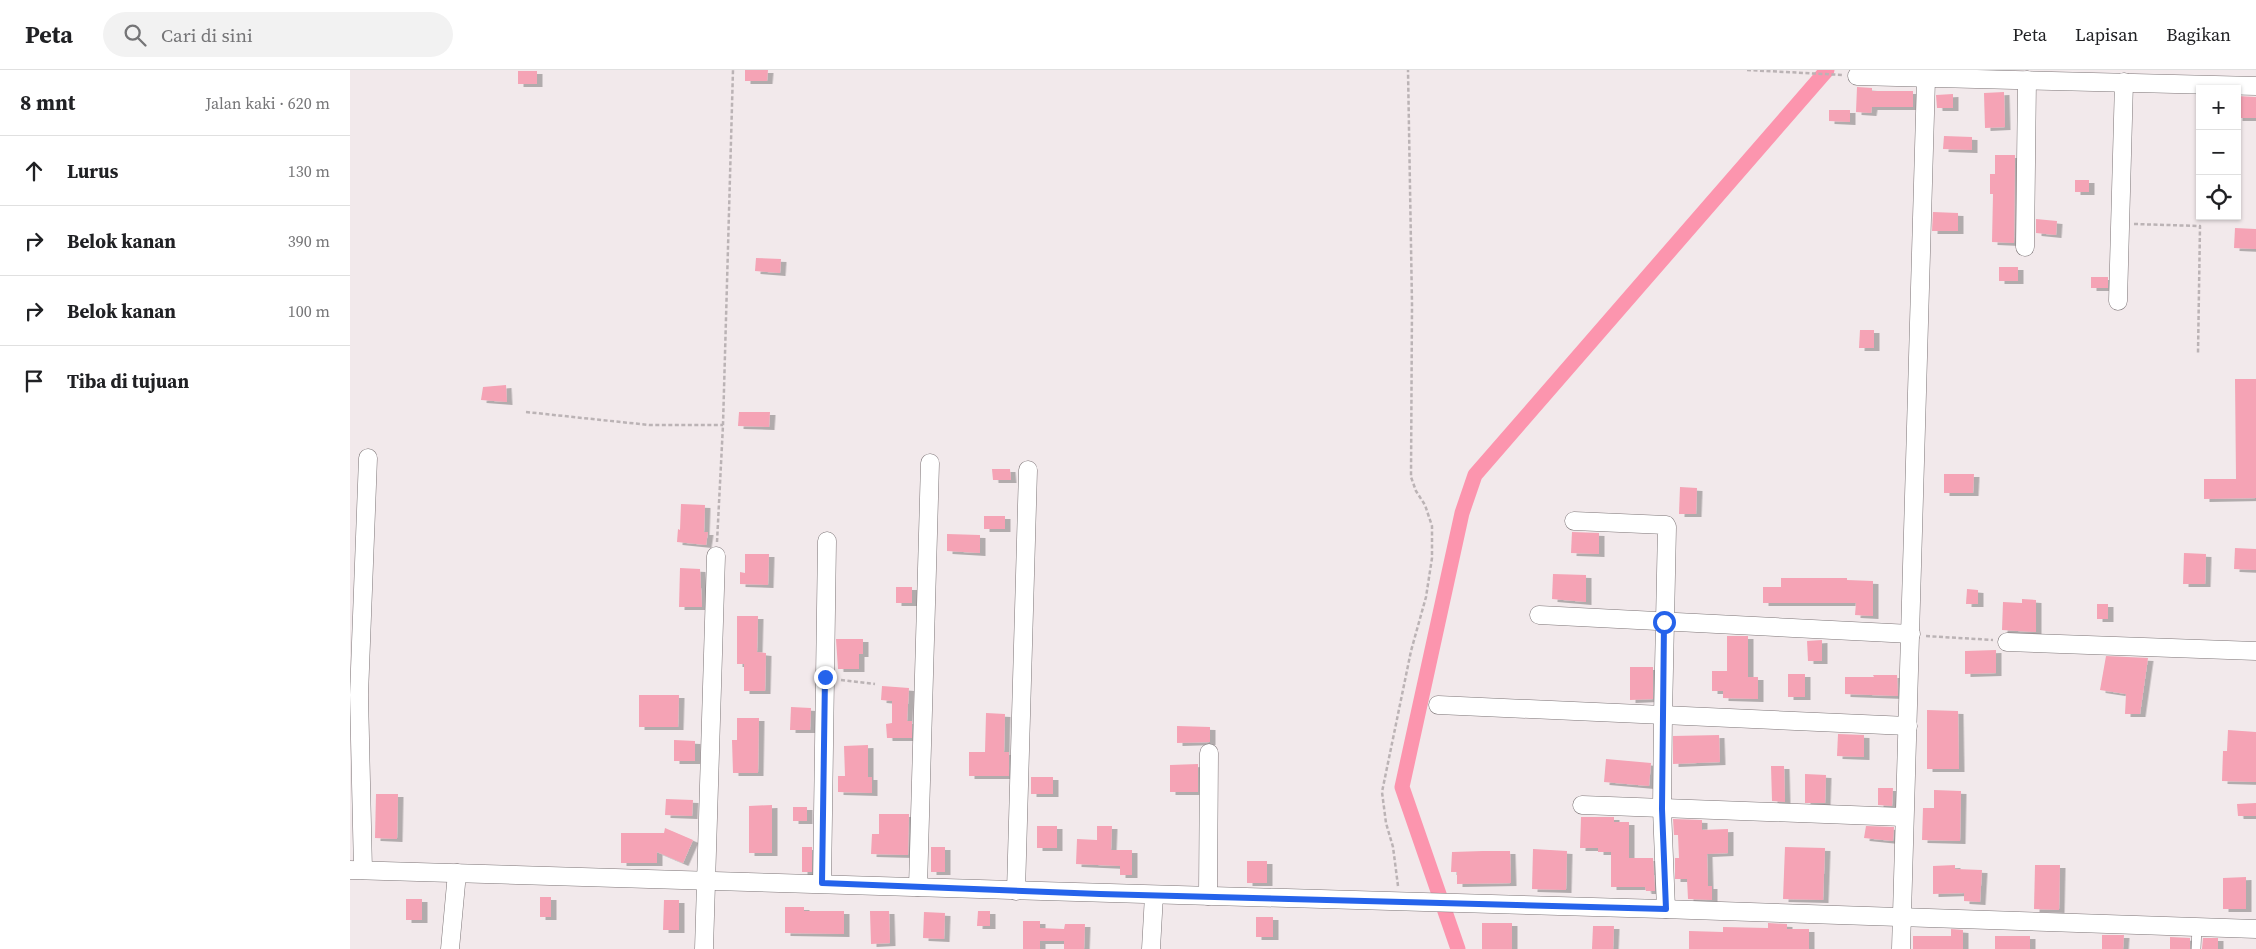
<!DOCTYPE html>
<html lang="id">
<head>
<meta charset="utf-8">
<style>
  body { margin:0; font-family:"Source Serif 4",serif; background:#f2f2f2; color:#202124 }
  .controls { position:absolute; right:15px; top:15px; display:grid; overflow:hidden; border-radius:0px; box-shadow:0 1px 4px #0004 }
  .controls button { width:45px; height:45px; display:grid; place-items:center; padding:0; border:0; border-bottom:1px solid #e0e0e0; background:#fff; color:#202124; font:25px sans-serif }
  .stop { position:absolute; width:15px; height:15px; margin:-11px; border:4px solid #2563eb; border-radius:50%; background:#fff }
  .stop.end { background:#2563eb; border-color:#fff; box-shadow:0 1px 5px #0008 }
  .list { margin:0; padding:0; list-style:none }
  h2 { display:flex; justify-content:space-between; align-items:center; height:65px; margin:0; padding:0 20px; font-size:21px }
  h2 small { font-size:16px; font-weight:400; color:#757577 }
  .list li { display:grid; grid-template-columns:32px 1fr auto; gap:15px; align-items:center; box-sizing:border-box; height:70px; padding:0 20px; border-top:1px solid #e0e0e0 }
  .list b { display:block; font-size:19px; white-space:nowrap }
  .list em { font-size:16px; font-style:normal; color:#757577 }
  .icon { flex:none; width:28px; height:28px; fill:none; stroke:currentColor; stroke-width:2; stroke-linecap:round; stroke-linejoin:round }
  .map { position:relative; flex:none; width:1906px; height:879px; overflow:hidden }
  header { display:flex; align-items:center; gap:30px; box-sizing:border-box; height:70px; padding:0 25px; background:#fff; border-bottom:1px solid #e0e0e0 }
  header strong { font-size:24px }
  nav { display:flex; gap:28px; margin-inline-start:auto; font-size:18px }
  .search { width:350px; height:45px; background:#f2f2f2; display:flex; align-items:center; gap:12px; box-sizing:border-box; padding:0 18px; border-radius:28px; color:#757577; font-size:19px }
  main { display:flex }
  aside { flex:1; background:#fff }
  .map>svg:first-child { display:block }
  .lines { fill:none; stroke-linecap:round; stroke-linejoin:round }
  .canal { stroke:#fc95ae; stroke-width:15 }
  .building { fill:#f5a3b5; filter:url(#shadow) }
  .service-casing { stroke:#7d7577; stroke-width:10 }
  .minor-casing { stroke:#7d7577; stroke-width:19 }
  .path { stroke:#bbb3b5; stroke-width:2.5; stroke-dasharray:4 2.5; stroke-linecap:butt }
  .service { stroke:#fff; stroke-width:9 }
  .minor { stroke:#fff; stroke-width:18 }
  .route { stroke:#2563eb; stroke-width:6 }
</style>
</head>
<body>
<header>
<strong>Peta</strong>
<div class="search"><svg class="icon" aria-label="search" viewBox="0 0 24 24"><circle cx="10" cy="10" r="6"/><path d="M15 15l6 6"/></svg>Cari di sini</div>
<nav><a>Peta</a><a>Lapisan</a><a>Bagikan</a></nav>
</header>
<main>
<aside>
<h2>8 mnt<small>Jalan kaki · 620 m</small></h2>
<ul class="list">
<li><svg class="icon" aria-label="ahead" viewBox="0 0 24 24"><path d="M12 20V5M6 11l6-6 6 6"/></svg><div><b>Lurus</b></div><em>130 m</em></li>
<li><svg class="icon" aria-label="right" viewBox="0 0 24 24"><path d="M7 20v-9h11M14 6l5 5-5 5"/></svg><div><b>Belok kanan</b></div><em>390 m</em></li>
<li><svg class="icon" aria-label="right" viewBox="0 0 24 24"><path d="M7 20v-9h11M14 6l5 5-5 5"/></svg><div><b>Belok kanan</b></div><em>100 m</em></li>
<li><svg class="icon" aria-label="arrive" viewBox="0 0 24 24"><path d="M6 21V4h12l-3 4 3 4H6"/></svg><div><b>Tiba di tujuan</b></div></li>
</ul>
</aside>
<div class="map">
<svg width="1906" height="879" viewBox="0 0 1906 879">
  <defs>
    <filter id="shadow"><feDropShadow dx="5.5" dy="3" stdDeviation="0" flood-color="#0004"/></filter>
  </defs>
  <rect width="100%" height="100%" fill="#f2e9eb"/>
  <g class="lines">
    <polyline class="canal" points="1108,879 1052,717 1112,443 1125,405 1477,0"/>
  </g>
  <g class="building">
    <polygon points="395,0 418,0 417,11 395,11"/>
    <rect x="168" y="1" width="19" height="13"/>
    <polygon points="1507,17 1522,18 1522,21 1563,21 1563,37 1522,37 1521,43 1506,42"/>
    <polygon points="1654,22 1655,57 1635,58 1634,23"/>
    <polygon points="1603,24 1603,38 1587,38 1586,25"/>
    <polygon points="1887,26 1906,27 1906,48 1887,48"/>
    <polygon points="1479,40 1500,40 1500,52 1479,51"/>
    <polygon points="1594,66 1622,67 1622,80 1593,79"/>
    <polygon points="1645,85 1665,85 1664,173 1642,172 1643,124 1640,124 1640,104 1645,104"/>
    <rect x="1725" y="110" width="14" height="12"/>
    <polygon points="1583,142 1608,143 1608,161 1582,161"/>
    <polygon points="1686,149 1707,151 1706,165 1686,163"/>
    <polygon points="1885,158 1906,159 1906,179 1884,178"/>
    <polygon points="406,188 431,189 430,203 405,201"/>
    <rect x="1649" y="197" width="19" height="14"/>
    <rect x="1741" y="207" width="17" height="11"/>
    <polygon points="1510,260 1524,260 1524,278 1509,278"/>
    <polygon points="1885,309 1906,309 1906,428 1854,429 1854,409 1886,409"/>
    <polygon points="156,315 157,332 131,330 133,317"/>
    <polygon points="389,342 420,342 419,357 388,356"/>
    <polygon points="642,399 660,399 661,410 643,410"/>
    <polygon points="1594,404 1624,404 1623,423 1594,423"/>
    <polygon points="1330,417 1347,418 1346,444 1329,444"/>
    <polygon points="331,434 355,435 354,462 358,462 356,475 327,472 328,459 330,460"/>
    <rect x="634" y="446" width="21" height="13"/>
    <polygon points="1222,462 1249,463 1249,484 1221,483"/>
    <polygon points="597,464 630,465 630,483 597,481"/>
    <polygon points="1885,478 1906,479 1906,500 1884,499"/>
    <polygon points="1834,483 1856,484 1855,514 1833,514"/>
    <polygon points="395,484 419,484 418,515 390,514 390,502 395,503"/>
    <polygon points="330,498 350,499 352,537 329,537"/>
    <polygon points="1203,504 1236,505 1236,532 1202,529"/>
    <polygon points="1431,508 1497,508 1497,510 1523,511 1523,546 1505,545 1506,533 1413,533 1413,517 1431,517"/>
    <rect x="546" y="517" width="16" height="16"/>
    <polygon points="1617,519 1628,520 1628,534 1616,534"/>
    <polygon points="1672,529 1686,530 1686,562 1652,560 1653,532 1672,533"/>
    <rect x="1747" y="534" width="11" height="15"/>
    <polygon points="387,546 408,546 407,582 416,583 415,621 394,621 394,594 387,594"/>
    <polygon points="1377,566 1398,566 1398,607 1408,607 1408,629 1373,628 1373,621 1362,621 1362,601 1377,601"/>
    <polygon points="486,569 513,569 513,584 509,584 509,599 488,599"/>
    <polygon points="1472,570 1472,591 1458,591 1457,571"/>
    <polygon points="1646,580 1646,603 1615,604 1615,581"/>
    <polygon points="1756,586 1798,588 1790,644 1775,644 1776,624 1750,620"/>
    <polygon points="1280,597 1303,597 1303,629 1280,630"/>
    <rect x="1438" y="604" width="17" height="23"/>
    <polygon points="1523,605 1547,605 1548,626 1495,624 1495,607 1524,607"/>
    <polygon points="532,616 559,618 557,651 562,651 562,668 537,668 536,654 542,653 542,631 531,630"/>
    <polygon points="289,625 329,625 328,657 289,657"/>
    <polygon points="441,637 461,638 460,660 440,660"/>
    <polygon points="1577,640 1608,641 1609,699 1577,699"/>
    <polygon points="636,643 655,644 654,682 659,682 659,706 619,706 619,682 635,682"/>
    <polygon points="387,648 409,648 408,703 383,703 382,670 387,670"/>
    <polygon points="827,656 860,657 860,672 827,673"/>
    <polygon points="1878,660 1906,662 1906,712 1872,711 1873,681 1877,681"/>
    <polygon points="1488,664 1514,665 1514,687 1487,686"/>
    <polygon points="1369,665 1370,692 1323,694 1323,666"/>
    <polygon points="324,670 345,671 345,691 324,691"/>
    <polygon points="518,675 518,707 522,707 522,723 488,722 488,706 495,706 494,676"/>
    <polygon points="1256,689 1301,693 1299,716 1254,712"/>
    <polygon points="848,694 848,722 820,722 820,695"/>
    <polygon points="1421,696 1434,696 1435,732 1422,731"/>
    <polygon points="1455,704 1476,705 1475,733 1455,733"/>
    <rect x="681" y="707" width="22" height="17"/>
    <polygon points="1528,718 1543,718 1542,736 1528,735"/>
    <polygon points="1584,720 1611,721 1610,771 1572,770 1573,738 1584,738"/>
    <polygon points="26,724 48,724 47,769 25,768"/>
    <polygon points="316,729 343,730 342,746 315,745"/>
    <polygon points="1906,733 1906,746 1888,746 1887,734"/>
    <polygon points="422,735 422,783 399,783 399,736"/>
    <rect x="443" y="737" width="14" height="14"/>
    <polygon points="529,744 559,744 558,785 521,784 522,764 529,764"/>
    <polygon points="1231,747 1264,747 1264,752 1279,752 1279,788 1303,788 1305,821 1296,821 1295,817 1261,817 1261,782 1248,782 1248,778 1230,778"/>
    <polygon points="1323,749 1352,750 1352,760 1378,759 1378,783 1357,784 1358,816 1362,816 1362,830 1338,829 1337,809 1325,809 1325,788 1329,788 1328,765 1324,765"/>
    <rect x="687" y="756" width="20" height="22"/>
    <polygon points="747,756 762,756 761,780 782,780 782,805 770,805 770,796 726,794 727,769 747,770"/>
    <polygon points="1516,756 1544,757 1543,771 1514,768"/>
    <polygon points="315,758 343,770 333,793 307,782 307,793 271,793 271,763 314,763"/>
    <rect x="452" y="777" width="10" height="25"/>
    <rect x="581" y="777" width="14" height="25"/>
    <polygon points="1435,777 1475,778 1473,830 1433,829"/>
    <polygon points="1183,779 1217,781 1216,820 1182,819"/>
    <polygon points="1133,781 1160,781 1161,813 1107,814 1107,802 1101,802 1102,782"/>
    <rect x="897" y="791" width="20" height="22"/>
    <polygon points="1605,795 1605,799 1632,800 1630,832 1614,831 1614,823 1583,824 1583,796"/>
    <polygon points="1685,795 1710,795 1709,840 1684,839"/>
    <polygon points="1896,807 1896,839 1873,839 1873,808"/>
    <rect x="190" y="827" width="11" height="20"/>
    <rect x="56" y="829" width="16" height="21"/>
    <polygon points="314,830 329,830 329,860 313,860"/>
    <polygon points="435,837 454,837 454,841 494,841 494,864 435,863"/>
    <polygon points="520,841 539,841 540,873 521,874"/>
    <polygon points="628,841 640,841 640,856 627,856"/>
    <polygon points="574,842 595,843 594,869 573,868"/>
    <rect x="906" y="847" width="17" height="20"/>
    <polygon points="673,851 690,851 690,858 714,859 715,854 735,854 734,879 714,879 714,871 690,871 690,879 673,879"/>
    <rect x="1132" y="853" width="30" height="26"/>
    <polygon points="1418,853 1437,854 1437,859 1459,859 1459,879 1339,879 1339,861 1373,862 1373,857 1418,858"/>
    <polygon points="1243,856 1264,856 1263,879 1242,879"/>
    <polygon points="1601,859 1613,860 1613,879 1563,879 1563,866 1601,866"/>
    <polygon points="1752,865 1774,865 1773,879 1752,879"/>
    <rect x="1645" y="866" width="35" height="13"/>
    <polygon points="1820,867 1840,868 1840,879 1820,879"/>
    <polygon points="1853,868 1868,868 1868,879 1852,879"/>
  </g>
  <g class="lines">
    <defs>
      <polyline id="service" points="1846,879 1847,857"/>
      <g id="minor">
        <polyline points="1507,6 1906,16"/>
        <polyline points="1675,177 1677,10"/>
        <polyline points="1768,231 1774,12"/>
        <polyline points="1224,451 1316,455 1317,457 1313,645 1312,739 1316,839"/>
        <polyline points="1189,545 1561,564"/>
        <polyline points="1657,572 1906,581"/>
        <polyline points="1088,635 1558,656"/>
        <polyline points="1232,735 1554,747"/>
        <path d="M 0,800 C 437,814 875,826 1312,839 C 1510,845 1708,853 1906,859"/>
        <polyline points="13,800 9,625 18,388"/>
        <polyline points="472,813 477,471"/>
        <polyline points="568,817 580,393"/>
        <polyline points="666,821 678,400"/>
        <polyline points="858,826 859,683"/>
        <polyline points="100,879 107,803"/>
        <polyline points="354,879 366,486"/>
        <polyline points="801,879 804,825"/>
        <polyline points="1551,879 1576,9"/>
      </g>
    </defs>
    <use href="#service" class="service-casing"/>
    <use href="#minor" class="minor-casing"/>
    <g class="path">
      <polyline points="1397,0 1493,5"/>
      <polyline points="1784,154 1850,156 1848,283"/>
      <polyline points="176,342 299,355 373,355"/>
      <polyline points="367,472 373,355 383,0"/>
      <polyline points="1576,566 1643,570"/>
      <polyline points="491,610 525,614"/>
      <polyline points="1048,816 1043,777 1036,753 1032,722 1061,581 1076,527 1082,488 1082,456 1075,435 1066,421 1061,407 1062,234 1058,0"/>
    </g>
    <use href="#service" class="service"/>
    <use href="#minor" class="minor"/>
  </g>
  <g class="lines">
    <polyline class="route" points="475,607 472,813 750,824 1316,839 1312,739 1314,552"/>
  </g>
</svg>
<div class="controls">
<button>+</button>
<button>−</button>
<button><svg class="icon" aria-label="locate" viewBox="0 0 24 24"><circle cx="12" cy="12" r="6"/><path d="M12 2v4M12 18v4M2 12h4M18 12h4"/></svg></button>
</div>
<div class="stop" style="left:1314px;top:552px"></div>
<div class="stop end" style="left:475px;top:607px"></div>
</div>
</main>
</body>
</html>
